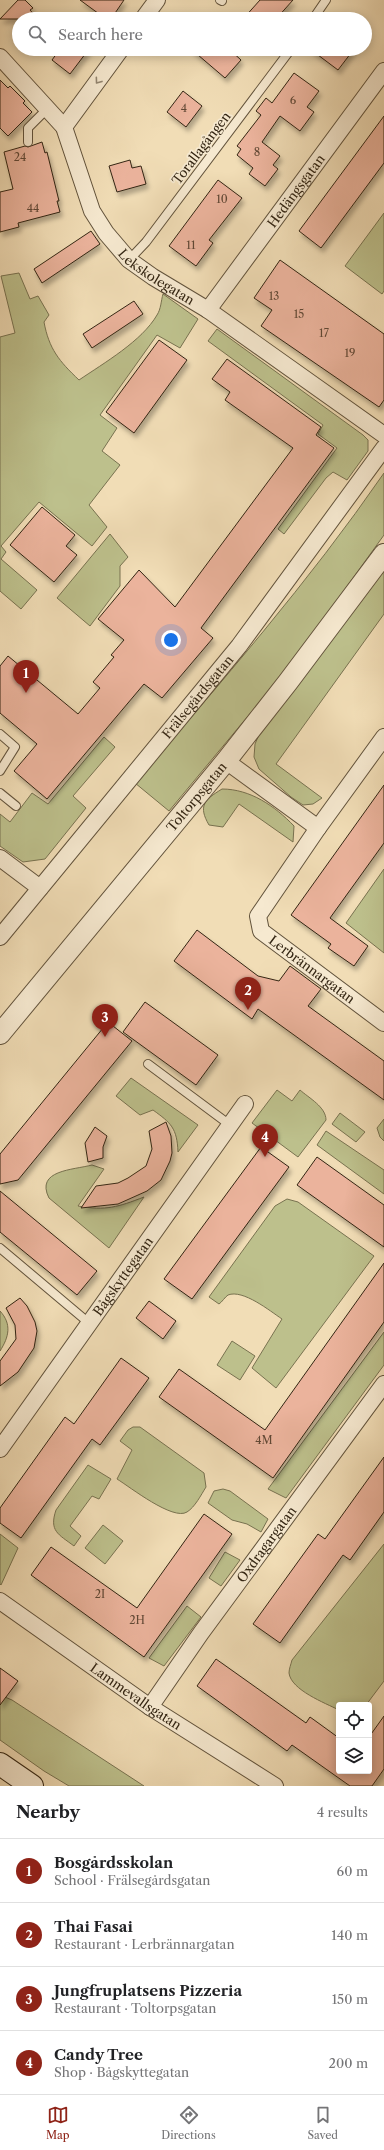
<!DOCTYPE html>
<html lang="en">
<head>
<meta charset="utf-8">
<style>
  body { margin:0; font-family:"Libre Caslon Text",serif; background:#f6f6f6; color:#202124 }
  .controls { position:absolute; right:12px; bottom:12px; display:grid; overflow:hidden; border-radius:4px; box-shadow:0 2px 10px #0003 }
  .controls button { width:36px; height:36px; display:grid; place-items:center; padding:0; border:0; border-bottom:1px solid #e0e0e0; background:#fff; color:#202124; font:20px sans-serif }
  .you { position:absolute; left:171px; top:640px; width:14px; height:14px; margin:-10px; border:3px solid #fff; border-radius:50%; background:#1a73e8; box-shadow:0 0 0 6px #1a73e833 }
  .badge { display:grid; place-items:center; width:26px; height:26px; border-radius:50%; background:#8f2418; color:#fff; font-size:13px; font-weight:700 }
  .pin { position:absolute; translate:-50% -33px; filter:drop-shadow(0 1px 2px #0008) }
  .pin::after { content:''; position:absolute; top:21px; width:14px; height:12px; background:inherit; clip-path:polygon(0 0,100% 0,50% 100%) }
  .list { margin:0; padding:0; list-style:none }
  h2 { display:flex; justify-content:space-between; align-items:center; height:52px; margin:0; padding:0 16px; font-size:17px }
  h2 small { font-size:13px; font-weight:400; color:#757577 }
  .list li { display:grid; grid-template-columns:26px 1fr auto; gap:12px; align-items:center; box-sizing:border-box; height:64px; padding:0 16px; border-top:1px solid #e0e0e0 }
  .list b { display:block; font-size:15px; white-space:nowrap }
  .list p { margin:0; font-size:13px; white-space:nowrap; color:#757577 }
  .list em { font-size:13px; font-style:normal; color:#757577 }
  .icon { flex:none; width:22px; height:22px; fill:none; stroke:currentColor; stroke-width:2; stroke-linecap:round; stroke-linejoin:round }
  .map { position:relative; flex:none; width:384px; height:1786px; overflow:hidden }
  .search { position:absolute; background:#fff; box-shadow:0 2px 10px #0003; left:12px; right:12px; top:12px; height:44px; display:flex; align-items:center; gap:10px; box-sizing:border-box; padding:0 14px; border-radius:22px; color:#757577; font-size:15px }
  .sheet { height:308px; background:#fff }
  nav { display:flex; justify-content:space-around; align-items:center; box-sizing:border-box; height:56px; border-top:1px solid #e0e0e0; background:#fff; font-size:11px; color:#757577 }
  nav a { display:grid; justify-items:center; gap:2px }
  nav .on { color:#8f2418 }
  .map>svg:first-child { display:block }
  .green { fill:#bdc08c; stroke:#787250 }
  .building { fill:#ebb39c; stroke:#332513; filter:url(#shadow) }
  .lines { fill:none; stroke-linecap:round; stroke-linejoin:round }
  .service-casing { stroke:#62533c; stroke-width:10 }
  .minor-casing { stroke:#62533c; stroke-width:18 }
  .tertiary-casing { stroke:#62533c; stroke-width:22 }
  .secondary-casing { stroke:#332513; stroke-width:24 }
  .service { stroke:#f6e9d0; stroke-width:8 }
  .minor { stroke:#f6e9d0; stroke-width:16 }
  .tertiary { stroke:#f6e9d0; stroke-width:20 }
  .secondary { stroke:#f6e9d0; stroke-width:22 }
  .oneway { stroke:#948772 }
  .labels { text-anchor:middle; stroke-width:3.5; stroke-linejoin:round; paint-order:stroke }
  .number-label { font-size:11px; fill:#614835 }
  .street-label { font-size:13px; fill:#332513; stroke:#f6e9d0 }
</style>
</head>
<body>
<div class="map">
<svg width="384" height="1786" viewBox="0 0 384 1786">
  <defs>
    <filter id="shadow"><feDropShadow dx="2.5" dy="4.5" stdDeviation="2" flood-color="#0004"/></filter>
  </defs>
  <rect width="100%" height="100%" fill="#f1ddb6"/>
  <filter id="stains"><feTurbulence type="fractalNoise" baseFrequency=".005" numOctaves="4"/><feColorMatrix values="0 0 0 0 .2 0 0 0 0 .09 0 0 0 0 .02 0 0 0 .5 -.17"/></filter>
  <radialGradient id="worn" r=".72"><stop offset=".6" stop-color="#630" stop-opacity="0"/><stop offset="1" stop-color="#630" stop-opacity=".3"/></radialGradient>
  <g class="green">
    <polygon points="384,213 384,291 382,294 345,266"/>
    <path d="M 19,273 L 30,299 L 38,296 L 49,315 L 44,322 C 49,349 59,361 79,380 C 104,363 142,341 157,315 C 161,309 161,301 163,294 L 198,319 L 180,348 L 157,335 L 100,415 L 117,428 L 102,451 L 120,465 L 89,505 L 107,527 L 92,546 L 39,502 L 1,546 L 6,552 L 1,559 L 37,590 L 21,609 L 0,591 L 0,337 L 15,333 L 1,276 Z"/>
    <polygon points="217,329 363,435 368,440 368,451 347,480 333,472 326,478 284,534 278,529 337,448 318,434 323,425 208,341"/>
    <path d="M 384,473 L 384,535 L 288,668 L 169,811 L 135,783 C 221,682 309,582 384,473 Z"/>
    <polygon points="110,534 128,557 120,566 120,586 90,626 57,598"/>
    <polygon points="384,570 384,614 276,764 322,798 313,804 303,805 291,797 259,769 254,757 255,744 261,730"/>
    <polygon points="104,737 115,747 73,796 86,808 45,859 23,862 0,846 0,814 10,822 32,793 48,804"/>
    <path d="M 222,789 C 250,789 275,806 294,826 L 293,842 L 239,804 L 223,827 L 209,825 C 198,806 204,800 222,789 Z"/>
    <polygon points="384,869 384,953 346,923"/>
    <path d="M 131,1078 L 198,1125 L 178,1152 C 177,1128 171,1123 153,1110 L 140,1115 L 116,1096 Z"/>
    <path d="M 277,1090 L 292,1101 L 300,1090 C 309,1098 326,1107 326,1120 L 298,1157 L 252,1123 Z"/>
    <polygon points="340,1113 365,1132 356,1142 332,1124"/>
    <polygon points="384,1119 384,1141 380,1137 377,1128"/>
    <polygon points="326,1131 384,1170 384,1194 317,1145"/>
    <path d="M 92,1165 L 104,1169 L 78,1206 C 106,1211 118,1207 144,1197 L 109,1248 L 49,1198 C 35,1170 73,1170 92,1165 Z"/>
    <path d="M 287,1199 L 298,1202 L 374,1256 L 276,1388 L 252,1368 L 282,1319 C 270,1311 243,1289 228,1295 C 225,1297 222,1302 219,1304 L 209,1297 L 275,1206 Z"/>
    <path d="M 0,1311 C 12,1324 9,1337 0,1351 Z"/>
    <polygon points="384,1332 384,1365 286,1498 268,1489"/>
    <polygon points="232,1341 255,1356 240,1380 217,1365"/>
    <path d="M 133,1427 L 140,1427 L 204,1473 L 206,1487 C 201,1495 195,1507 187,1512 C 173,1521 130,1487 117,1479 L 132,1450 L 120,1441 L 128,1430 Z"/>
    <path d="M 88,1465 L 111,1479 L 99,1499 L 92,1496 L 70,1526 L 81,1536 L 74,1546 C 58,1534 49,1531 56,1510 Z"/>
    <polygon points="223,1489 230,1491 268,1519 261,1532 247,1524 232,1520 208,1503 214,1491"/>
    <polygon points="103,1525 123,1541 105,1564 85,1548"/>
    <polygon points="0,1534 18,1548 1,1585 0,1584"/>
    <path d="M 384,1544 L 384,1681 L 366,1705 L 339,1705 L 339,1710 C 325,1703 291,1690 289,1673 C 289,1669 291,1664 292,1660 Z"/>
    <polygon points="225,1552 240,1560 221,1586 209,1578"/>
    <polygon points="187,1606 201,1617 164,1666 149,1658"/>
    <polygon points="0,1695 12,1700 144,1786 69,1786 44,1771 0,1740"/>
  </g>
  <g class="building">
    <polygon points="18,0 25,0 33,8 30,10 38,19 0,19"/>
    <polygon points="80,0 124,0 111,19 106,19"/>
    <polygon points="260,0 293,0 276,19 243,19"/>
    <polygon points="60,49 89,49 70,74 52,60"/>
    <polygon points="191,49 229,49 241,60 225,78"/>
    <polygon points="310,49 354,49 338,70"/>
    <polygon points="294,73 319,91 307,107 314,112 300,131 280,116 262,142 280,156 273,165 278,169 265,186 249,174 253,168 237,155 241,149 237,146 261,115 256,111 266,98 272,103"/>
    <polygon points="0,80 8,88 10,86 25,101 23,103 32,112 8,136 0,128"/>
    <polygon points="183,91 202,106 186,127 167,112"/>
    <polygon points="384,116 384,163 321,248 299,231"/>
    <polygon points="42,142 45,153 47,152 59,201 57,201 60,212 18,223 19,227 0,232 0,192 13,189 4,152 25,146 28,147"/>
    <polygon points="130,160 132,168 141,166 146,184 117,192 109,166"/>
    <polygon points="218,180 242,198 209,240 213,243 196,266 169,246"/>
    <polygon points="91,231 100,244 42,283 34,269"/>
    <polygon points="280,260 384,334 384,400 379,407 261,326 272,310 254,298"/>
    <polygon points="134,301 143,314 92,348 83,334"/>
    <polygon points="159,340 187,360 134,433 106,412"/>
    <polygon points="227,359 321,427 316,435 334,448 201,628 213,638 162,698 144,684 47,799 14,771 37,744 0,713 0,666 8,656 78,714 100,688 93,682 114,657 111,655 124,640 98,619 139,570 175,607 293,448 225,400 230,392 212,379"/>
    <polygon points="42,507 75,535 66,546 77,555 54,582 10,545"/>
    <polygon points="384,785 384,843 330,918 368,946 354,966 328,948 331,944 291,915"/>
    <polygon points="197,930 258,976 279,981 290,966 321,989 308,1006 384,1061 384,1100 258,1009 252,1019 174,961"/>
    <polygon points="145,1002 218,1055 196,1085 123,1032"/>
    <polygon points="108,1022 132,1041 18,1180 0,1184 0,1154"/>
    <polygon points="166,1122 171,1136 172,1153 170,1161 161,1180 147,1191 118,1204 81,1208 96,1186 118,1183 128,1178 146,1166 152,1149 149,1131"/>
    <polygon points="95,1127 107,1136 103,1147 103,1158 88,1162 85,1143"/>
    <polygon points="261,1147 289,1167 192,1299 164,1279"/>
    <polygon points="317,1157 384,1205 384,1247 297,1185"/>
    <polygon points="0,1191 97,1271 77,1295 0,1232"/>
    <polygon points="384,1263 384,1322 273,1478 159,1397 179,1369 265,1430"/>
    <polygon points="20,1298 27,1306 35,1322 37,1331 34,1348 18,1372 0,1386 0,1361 16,1339 15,1325 6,1308"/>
    <polygon points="149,1301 176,1321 163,1339 136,1318"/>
    <polygon points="121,1358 149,1378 100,1445 92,1439 21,1538 0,1523 0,1508 65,1417 74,1424"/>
    <polygon points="384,1457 384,1512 350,1560 343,1555 280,1643 253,1624 318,1534 325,1539"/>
    <polygon points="204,1514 232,1534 144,1657 31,1575 51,1547 137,1608"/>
    <polygon points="216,1659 306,1723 310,1717 339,1738 339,1771 369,1771 369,1737 384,1716 384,1769 372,1786 350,1786 292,1745 287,1751 197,1686"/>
    <polygon points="0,1668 18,1681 0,1705"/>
  </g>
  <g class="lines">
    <defs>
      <g id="service">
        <polyline points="220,0 222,1"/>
        <polyline points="313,19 326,0"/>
        <polyline points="28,142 28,128 48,108"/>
        <polyline points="129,260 146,242 291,49"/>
        <polyline points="0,734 15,747 0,771"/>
        <polyline points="0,793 16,806"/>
        <polyline points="148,1064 230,1125"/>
        <polyline points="0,1248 89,1323"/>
      </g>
      <g id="minor">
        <polyline points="143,19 157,0"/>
        <path id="s1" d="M 0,57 L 64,127 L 92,211 L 106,233 L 129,260 L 153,277 L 208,310 L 384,435"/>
        <polyline points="64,127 121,49"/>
        <path id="s2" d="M 208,310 L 384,71"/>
        <path id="s3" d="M 384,737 L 318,828 L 258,916 L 261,931 L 384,1023"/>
        <polyline points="226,761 318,828"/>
        <polyline points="0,858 40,888"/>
        <path id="s4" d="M 0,937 L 239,646 L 384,448"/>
        <path id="s5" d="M 0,1449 L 245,1104"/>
        <path id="s6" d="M 0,1601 L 150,1707 L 275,1786"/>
        <path id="s7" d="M 150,1707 L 201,1633 L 384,1384"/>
      </g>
      <g id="tertiary">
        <path id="s8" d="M 0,1034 L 226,761 L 288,682 L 384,554"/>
      </g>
      <polyline id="secondary" points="0,1764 32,1786"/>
    </defs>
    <use href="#service" class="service-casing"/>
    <use href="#minor" class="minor-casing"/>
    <use href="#tertiary" class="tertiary-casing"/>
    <use href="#secondary" class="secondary-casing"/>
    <use href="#service" class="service"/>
    <use href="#minor" class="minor"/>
    <use href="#tertiary" class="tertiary"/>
    <use href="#secondary" class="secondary"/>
  </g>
  <defs><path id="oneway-chevron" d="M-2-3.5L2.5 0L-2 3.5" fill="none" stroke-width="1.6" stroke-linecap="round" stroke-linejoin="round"/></defs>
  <use class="oneway" href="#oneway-chevron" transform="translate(98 81) rotate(126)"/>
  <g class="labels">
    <g class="number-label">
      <text x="293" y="104">6</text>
      <text x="184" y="112">4</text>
      <text x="257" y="156">8</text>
      <text x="20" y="161">24</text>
      <text x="222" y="203">10</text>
      <text x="33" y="212">44</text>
      <text x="191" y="249">11</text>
      <text x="274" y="300">13</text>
      <text x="299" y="318">15</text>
      <text x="324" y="337">17</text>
      <text x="350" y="357">19</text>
      <text x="264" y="1444">4M</text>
      <text x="100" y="1598">2I</text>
      <text x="137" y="1624">2H</text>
    </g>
    <g class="street-label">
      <text transform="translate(201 148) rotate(-53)" y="5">Torallagången</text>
      <text dy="5" stroke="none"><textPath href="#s2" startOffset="148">Hedängsgatan</textPath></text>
      <text dy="5" stroke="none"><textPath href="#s1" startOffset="277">Lekskolegatan</textPath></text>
      <text dy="5" stroke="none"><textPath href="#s4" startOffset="311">Frälsegårdsgatan</textPath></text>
      <text dy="5" stroke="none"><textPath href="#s8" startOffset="308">Toltorpsgatan</textPath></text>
      <text dy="5" stroke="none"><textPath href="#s3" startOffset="298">Lerbrännargatan</textPath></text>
      <text dy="5" stroke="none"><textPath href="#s5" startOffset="212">Bågskyttegatan</textPath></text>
      <text dy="5" stroke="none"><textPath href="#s7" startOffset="200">Oxdragargatan</textPath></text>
      <text dy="5" stroke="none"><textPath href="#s6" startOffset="166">Lammevallsgatan</textPath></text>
    </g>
  </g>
  <rect width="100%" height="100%" filter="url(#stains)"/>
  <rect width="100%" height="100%" fill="url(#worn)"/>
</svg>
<div class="controls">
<button><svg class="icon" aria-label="locate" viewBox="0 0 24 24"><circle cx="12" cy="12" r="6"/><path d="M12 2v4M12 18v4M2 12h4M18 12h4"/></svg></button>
<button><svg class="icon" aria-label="layers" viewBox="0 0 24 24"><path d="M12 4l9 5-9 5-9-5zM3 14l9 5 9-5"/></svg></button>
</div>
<div class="you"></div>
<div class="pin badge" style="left:26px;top:693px">1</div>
<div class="pin badge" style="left:248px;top:1010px">2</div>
<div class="pin badge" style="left:105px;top:1037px">3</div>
<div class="pin badge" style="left:265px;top:1157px">4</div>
<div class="search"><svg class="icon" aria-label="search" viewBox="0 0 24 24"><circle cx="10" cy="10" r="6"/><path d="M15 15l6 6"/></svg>Search here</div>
</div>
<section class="sheet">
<h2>Nearby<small>4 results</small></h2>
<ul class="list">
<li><span class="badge">1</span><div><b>Bosgårdsskolan</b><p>School · Frälsegårdsgatan</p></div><em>60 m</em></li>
<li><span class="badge">2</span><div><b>Thai Fasai</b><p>Restaurant · Lerbrännargatan</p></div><em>140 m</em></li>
<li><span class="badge">3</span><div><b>Jungfruplatsens Pizzeria</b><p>Restaurant · Toltorpsgatan</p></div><em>150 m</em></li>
<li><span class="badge">4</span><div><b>Candy Tree</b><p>Shop · Bågskyttegatan</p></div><em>200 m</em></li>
</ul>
</section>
<nav>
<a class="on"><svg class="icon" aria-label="map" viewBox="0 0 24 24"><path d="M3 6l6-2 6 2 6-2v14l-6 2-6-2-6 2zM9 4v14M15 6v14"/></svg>Map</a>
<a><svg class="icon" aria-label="directions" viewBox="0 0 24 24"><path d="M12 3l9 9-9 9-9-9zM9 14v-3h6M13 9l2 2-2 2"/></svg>Directions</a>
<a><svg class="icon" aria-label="saved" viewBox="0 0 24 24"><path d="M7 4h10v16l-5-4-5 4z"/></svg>Saved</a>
</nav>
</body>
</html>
